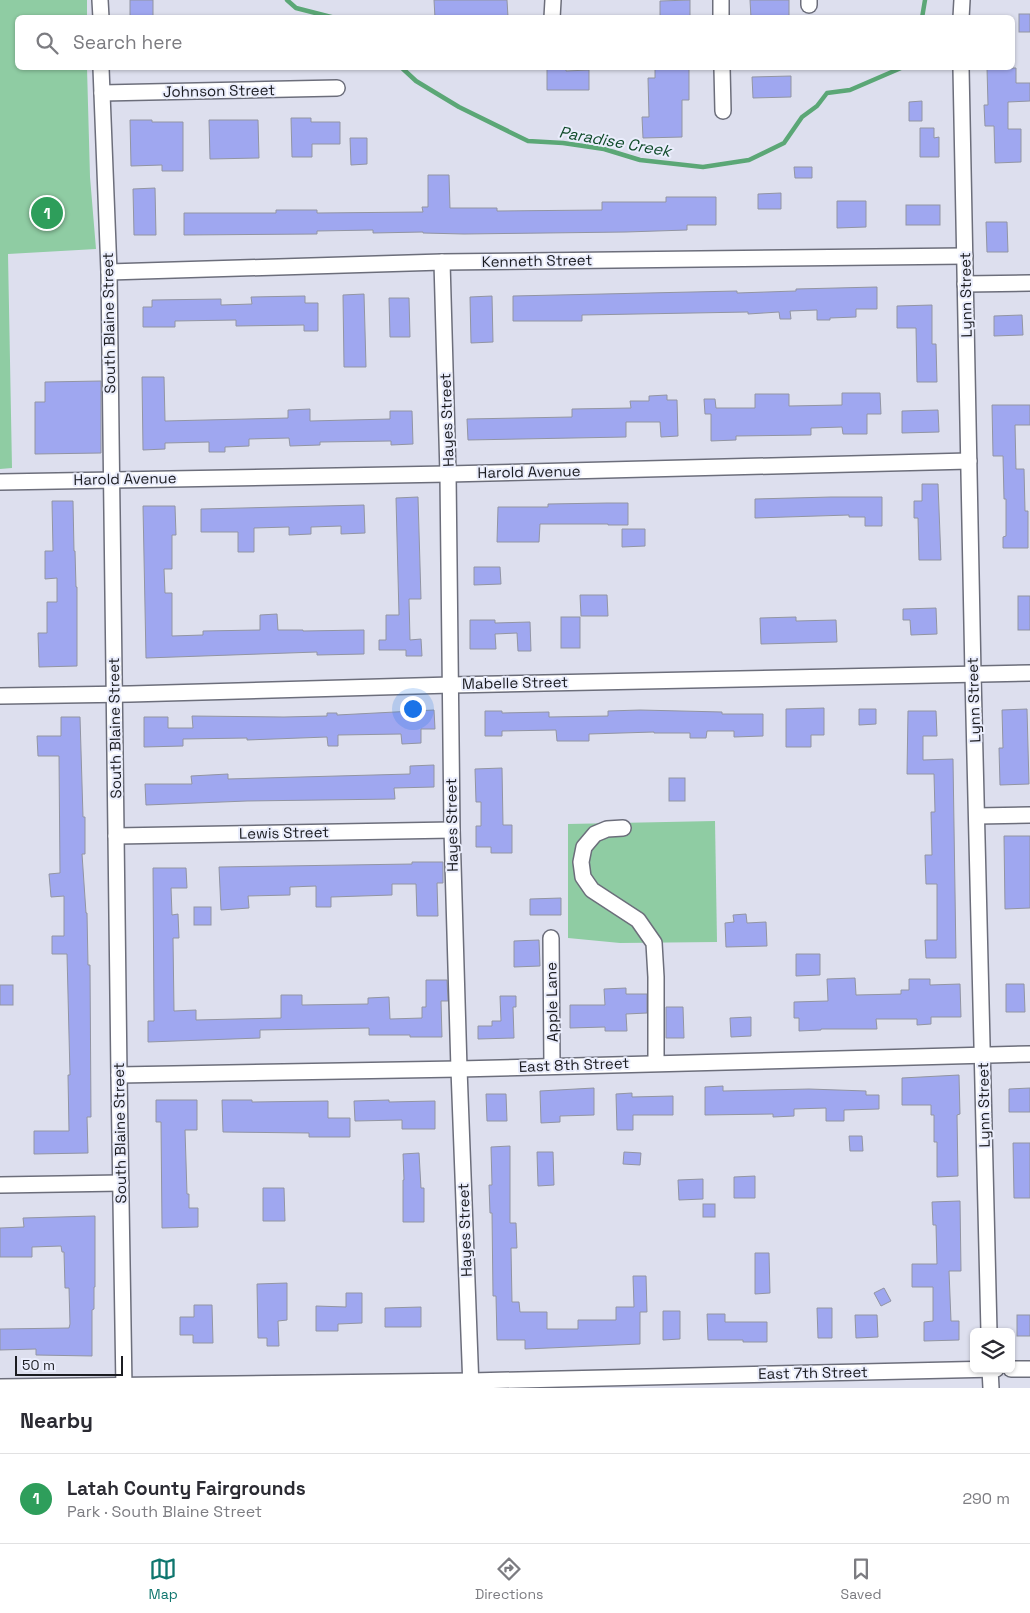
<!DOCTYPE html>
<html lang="en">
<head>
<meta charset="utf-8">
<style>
  body { margin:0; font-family:"Space Grotesk",sans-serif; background:#f2f2f3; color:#2b2b33 }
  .controls { position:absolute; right:15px; bottom:15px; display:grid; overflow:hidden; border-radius:8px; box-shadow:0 1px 4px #0004 }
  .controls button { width:45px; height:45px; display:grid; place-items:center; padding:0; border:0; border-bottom:1px solid #e1e1e2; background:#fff; color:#2b2b33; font:25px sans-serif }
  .scale { position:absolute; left:15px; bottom:12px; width:108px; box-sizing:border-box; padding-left:5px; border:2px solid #1b1c21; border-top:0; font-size:14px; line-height:18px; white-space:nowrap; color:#1b1c21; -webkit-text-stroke:4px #eaedfc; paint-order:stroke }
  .you { position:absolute; left:412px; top:708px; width:18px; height:18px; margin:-12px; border:4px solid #fff; border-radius:50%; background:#1a73e8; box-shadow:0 0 0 8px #1a73e833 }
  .badge { display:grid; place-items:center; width:32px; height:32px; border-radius:50%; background:#0f766e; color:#fff; font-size:16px; font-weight:700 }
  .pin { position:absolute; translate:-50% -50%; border:2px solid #fff; box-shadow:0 1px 5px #0006 }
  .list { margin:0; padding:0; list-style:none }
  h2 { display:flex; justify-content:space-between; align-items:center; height:65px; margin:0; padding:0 20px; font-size:21px }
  h2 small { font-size:16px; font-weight:400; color:#7c7c81 }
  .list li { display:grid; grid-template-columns:32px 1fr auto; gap:15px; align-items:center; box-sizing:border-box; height:90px; padding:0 20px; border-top:1px solid #e1e1e2 }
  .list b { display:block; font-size:19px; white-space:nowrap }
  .list p { margin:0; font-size:16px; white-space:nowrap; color:#7c7c81 }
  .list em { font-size:16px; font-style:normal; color:#7c7c81 }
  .icon { flex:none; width:28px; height:28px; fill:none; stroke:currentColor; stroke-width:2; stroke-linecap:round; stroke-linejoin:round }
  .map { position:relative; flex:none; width:1030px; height:1388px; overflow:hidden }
  .search { position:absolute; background:#fff; box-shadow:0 1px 4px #0004; left:15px; right:15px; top:15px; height:55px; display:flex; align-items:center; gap:12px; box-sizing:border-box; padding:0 18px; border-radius:8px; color:#7c7c81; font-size:19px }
  .sheet { height:155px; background:#fff }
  nav { display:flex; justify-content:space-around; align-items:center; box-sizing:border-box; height:70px; border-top:1px solid #e1e1e2; background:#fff; font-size:14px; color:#7c7c81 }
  nav a { display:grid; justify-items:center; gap:2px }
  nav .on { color:#0f766e }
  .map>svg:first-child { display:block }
  .green { fill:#8fcca3 }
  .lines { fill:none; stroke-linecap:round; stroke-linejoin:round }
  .stream { stroke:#5ba776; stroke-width:4.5 }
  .building { fill:#9fa7f0; stroke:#9295a2 }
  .minor-casing { stroke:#6c6e7b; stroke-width:18 }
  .minor { stroke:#fff; stroke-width:15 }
  .labels { text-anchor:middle; stroke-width:4; stroke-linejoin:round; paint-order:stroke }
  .street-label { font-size:15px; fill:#1b1c21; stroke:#eaedfc }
  .water-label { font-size:16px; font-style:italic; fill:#104b2a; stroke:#eaedfc }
</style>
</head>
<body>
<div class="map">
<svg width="1030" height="1388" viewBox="0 0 1030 1388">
  <rect width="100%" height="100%" fill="#dddfee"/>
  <g class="green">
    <polygon points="0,0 87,0 87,17 18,18 18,68 87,68 90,177 96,249 8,254 12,468 0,469"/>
    <polygon points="715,821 717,942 620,943 568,938 568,824"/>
  </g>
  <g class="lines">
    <g class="stream">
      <polyline points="287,0 296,8 335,18"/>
      <polyline points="922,18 925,0"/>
      <polyline points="402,68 416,81 459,107 528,141 563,143 604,149 640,160 703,167 749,160 784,143 802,117 817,106 827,93 850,90 901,68"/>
    </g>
  </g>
  <g class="building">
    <rect x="130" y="0" width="23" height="18"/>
    <polygon points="434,0 507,0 508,17 435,18"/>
    <polygon points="690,0 690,18 660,18 660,1"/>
    <polygon points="750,0 789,0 789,18 751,18"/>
    <rect x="1019" y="14" width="11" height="18"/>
    <polygon points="547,68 566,68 566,71 589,70 589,90 547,90"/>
    <polygon points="655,68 689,68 689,100 682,100 682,137 643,138 642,117 649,117 648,78 655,78"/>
    <polygon points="987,68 1016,68 1016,83 1030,83 1030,101 1008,102 1008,129 1021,129 1021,162 995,163 994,126 985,126 984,105 988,105"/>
    <polygon points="791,76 791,97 753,98 752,77"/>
    <polygon points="922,101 922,121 909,121 909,102"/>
    <polygon points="291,118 311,118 311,122 340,122 340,144 312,144 312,157 292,157"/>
    <polygon points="130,120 152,120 152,122 183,122 183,171 162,171 162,165 131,166"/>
    <polygon points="209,120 258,120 259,158 210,159"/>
    <polygon points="920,128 934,128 934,138 939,137 939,157 920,157"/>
    <polygon points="350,138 367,138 367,164 351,165"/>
    <polygon points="794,167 812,167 812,178 795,178"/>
    <polygon points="428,175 449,175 450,208 497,208 497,211 602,210 602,202 666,202 666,197 716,197 716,225 687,225 687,230 626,232 464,234 423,233 423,232 373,233 373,230 317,231 317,234 184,235 184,213 276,213 276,210 317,210 317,213 423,212 422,207 428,207"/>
    <polygon points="155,188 156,235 134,235 133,189"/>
    <polygon points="781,193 781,209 758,209 758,194"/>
    <polygon points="837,201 866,201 866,227 837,228"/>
    <rect x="906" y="205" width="34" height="20"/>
    <polygon points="986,222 1007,222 1008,252 987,252"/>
    <polygon points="877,287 877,309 856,309 856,317 830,318 830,320 817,320 817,310 790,311 791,319 780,319 779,312 748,314 748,312 582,315 582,321 513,321 513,296 737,291 737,293 796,291 796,289"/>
    <polygon points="364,294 366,367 344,367 343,295"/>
    <polygon points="305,296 305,303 318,303 318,331 304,331 304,325 236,326 236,320 175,321 175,327 143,327 143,307 152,307 152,300 221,299 221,305 252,304 251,297"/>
    <polygon points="492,296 493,342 471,343 470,297"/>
    <polygon points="389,298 409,298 410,337 390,337"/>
    <polygon points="932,305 932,344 936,344 937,382 917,382 916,328 897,328 897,306"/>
    <polygon points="1022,315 1023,335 994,336 994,316"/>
    <polygon points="142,377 164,377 165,421 288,418 288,410 310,409 310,421 390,419 390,411 412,411 413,444 391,445 391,441 320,442 320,445 290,446 289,438 249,439 249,446 225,447 225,452 209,452 209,442 165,443 165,449 143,450"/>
    <polygon points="101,381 101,453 35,454 35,402 45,402 45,382"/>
    <polygon points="842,393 880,393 881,414 867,414 867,434 843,434 842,427 811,428 811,435 736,436 736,440 711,441 711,414 705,414 704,399 715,399 716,408 755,408 755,394 789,394 789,406 842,405"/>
    <polygon points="667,395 667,400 677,400 678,436 661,437 660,422 626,422 626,437 468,440 467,419 572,417 572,409 631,408 630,401 649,401 649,396"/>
    <polygon points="992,405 1030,405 1030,425 1015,425 1016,469 1024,469 1025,511 1028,511 1028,548 1003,548 1003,537 1006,536 1006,499 1004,499 1003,456 993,456"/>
    <polygon points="938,410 939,432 902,433 902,411"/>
    <polygon points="922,484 938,484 941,560 919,560 918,518 914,518 914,501 922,501"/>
    <polygon points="418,497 421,599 409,599 410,640 421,639 422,656 406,656 406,650 379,650 379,640 386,640 386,615 399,615 396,498"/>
    <polygon points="831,497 882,497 882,526 865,526 865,517 849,517 849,515 755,518 755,499"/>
    <polygon points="52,501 73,501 74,551 75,551 76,587 77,587 77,666 39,667 38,633 47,633 47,602 57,602 57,578 45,579 45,551 53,551"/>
    <polygon points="607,503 628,503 628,525 608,525 608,524 540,524 539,542 497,542 498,507 548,507 548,504"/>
    <polygon points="364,505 365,533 341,534 341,526 311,527 311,534 289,535 289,527 254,528 254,552 238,552 238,532 201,532 201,509"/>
    <polygon points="143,506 175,506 176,535 172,535 172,569 164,569 165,593 172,593 172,636 203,635 203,631 260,630 260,615 277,614 278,630 303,630 303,631 364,630 364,654 317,655 317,652 146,658"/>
    <polygon points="622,529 645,529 645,546 622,547"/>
    <polygon points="474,567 500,567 501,584 474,585"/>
    <polygon points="580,595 607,595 608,616 581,616"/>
    <rect x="1018" y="596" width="12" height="34"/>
    <polygon points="936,608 937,634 911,635 910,620 903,620 903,609"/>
    <rect x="561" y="617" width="19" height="31"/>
    <polygon points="796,617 796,621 836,620 837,642 761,644 760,618"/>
    <polygon points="470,620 495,620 495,623 530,622 531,651 518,651 517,633 495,634 496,649 470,649"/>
    <polygon points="824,708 824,735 811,735 811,747 786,747 786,709"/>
    <polygon points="859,709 876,709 876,724 859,725"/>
    <polygon points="1027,709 1029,784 1000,785 999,748 1003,748 1002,710"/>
    <polygon points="434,710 435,729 421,729 421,743 402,744 401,734 338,735 338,746 328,746 327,737 247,740 247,738 183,739 183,746 144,747 144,717 168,717 168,728 193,728 192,716 284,717 327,716 327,713 337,713 337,715"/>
    <polygon points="640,710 722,712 722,714 763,714 763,736 734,737 734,731 707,731 706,738 690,738 690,733 654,733 654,732 589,734 589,741 557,741 556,730 502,731 502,736 485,736 485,711 502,711 502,713 549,712 549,717 608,716 608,711"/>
    <polygon points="908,711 936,711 937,736 923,736 923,760 953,759 956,958 926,958 925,940 937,940 937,884 926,884 925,855 932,855 931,812 935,812 934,774 907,774"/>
    <polygon points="61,717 80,717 83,817 85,817 85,854 82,854 86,913 87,913 88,965 90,965 91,1117 87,1117 88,1153 34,1154 34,1131 69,1131 68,1075 70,1075 67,954 52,954 52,936 64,936 64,896 51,897 49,874 60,873 59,756 38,756 37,736 61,736"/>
    <polygon points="434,765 434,787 394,788 395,799 247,801 146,805 145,784 192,784 191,776 228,774 228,779 410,774 410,766"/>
    <polygon points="502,768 503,825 512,825 512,853 491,853 491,847 476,847 476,826 481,826 481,802 476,802 475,769"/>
    <rect x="669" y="778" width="16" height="23"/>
    <polygon points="1004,836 1030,836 1030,908 1005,909"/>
    <polygon points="412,862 443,862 443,883 437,883 438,916 417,916 416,884 392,884 392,895 331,897 331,907 316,907 316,886 290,887 290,895 248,896 249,908 221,910 219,867 412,864"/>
    <polygon points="153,868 186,868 187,888 171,888 172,915 178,914 179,938 173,938 174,1011 196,1010 196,1020 281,1018 281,995 302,995 302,1005 368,1004 368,998 389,997 390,1019 422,1018 422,1007 426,1007 426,980 447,980 448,1001 441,1001 442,1037 410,1037 410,1035 369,1035 369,1028 260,1030 260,1038 148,1042 148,1021 154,1021"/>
    <polygon points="561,898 561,915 530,915 530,899"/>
    <rect x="194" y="907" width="17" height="18"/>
    <polygon points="746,914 747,923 766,922 767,946 726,947 725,923 734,922 733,915"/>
    <polygon points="539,940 540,966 514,967 514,941"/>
    <polygon points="796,954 820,954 820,975 796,976"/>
    <polygon points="855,978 856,995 901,994 901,990 909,990 909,979 930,979 930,985 960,984 961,1017 931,1017 931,1024 917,1025 917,1019 876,1019 877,1029 821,1029 821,1030 799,1031 799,1018 794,1018 794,1002 828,1001 827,979"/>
    <polygon points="1006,984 1024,984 1025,1012 1006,1012"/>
    <rect x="0" y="985" width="13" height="20"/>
    <polygon points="626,988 626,994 647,994 647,1013 626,1014 627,1031 605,1031 605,1027 570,1028 570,1005 605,1005 604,989"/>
    <polygon points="500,996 516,996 516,1007 513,1007 514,1038 478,1039 478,1026 492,1026 492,1021 501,1021"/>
    <polygon points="666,1007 683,1007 684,1038 666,1038"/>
    <polygon points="751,1017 751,1036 731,1037 730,1018"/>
    <polygon points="959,1075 960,1114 957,1115 958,1176 937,1177 937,1142 934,1142 934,1115 931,1115 931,1105 902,1105 902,1078"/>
    <polygon points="723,1086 723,1091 809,1089 866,1091 866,1095 879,1095 879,1109 844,1110 844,1121 826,1121 826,1108 794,1109 794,1116 773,1117 773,1114 705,1115 705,1087"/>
    <polygon points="594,1088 594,1115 560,1116 560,1122 541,1123 540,1091"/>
    <polygon points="1030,1088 1030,1112 1009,1112 1009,1089"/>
    <polygon points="632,1093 632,1097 673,1096 673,1115 633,1115 633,1130 617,1130 616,1094"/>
    <polygon points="486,1094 506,1094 507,1121 487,1121"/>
    <polygon points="156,1100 197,1100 197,1130 185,1130 187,1194 189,1194 189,1208 198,1208 198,1227 162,1228 161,1122 156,1122"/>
    <polygon points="222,1100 252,1100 252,1102 328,1101 328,1118 350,1118 350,1137 309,1137 309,1133 223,1132"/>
    <polygon points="389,1100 389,1102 435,1101 435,1129 402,1129 402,1120 355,1121 354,1101"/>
    <polygon points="849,1136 862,1136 863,1151 850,1151"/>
    <polygon points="1013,1143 1030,1143 1030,1198 1014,1198"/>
    <polygon points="510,1146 510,1223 516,1223 517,1248 511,1248 512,1302 519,1302 520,1312 547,1312 547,1329 578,1329 578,1320 616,1320 616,1307 634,1307 633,1276 646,1276 647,1312 640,1312 640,1344 525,1349 525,1340 497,1340 496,1296 493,1296 492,1213 490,1213 489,1185 492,1185 491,1147"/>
    <polygon points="537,1152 553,1152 554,1185 538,1186"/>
    <polygon points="624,1152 641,1153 640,1165 623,1164"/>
    <polygon points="419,1153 421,1188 424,1188 424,1222 403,1222 403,1180 404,1180 403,1154"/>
    <polygon points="755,1176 755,1198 734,1198 734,1177"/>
    <polygon points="703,1179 703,1199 679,1200 678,1180"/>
    <polygon points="263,1188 284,1188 285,1221 263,1221"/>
    <polygon points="960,1201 961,1271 949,1271 951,1321 959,1321 959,1340 924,1341 924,1322 933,1321 933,1287 912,1287 912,1264 937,1264 936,1225 933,1225 932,1202"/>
    <rect x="703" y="1204" width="12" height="13"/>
    <polygon points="95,1216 95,1287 94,1287 94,1309 92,1310 92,1356 36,1355 36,1349 0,1350 0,1329 69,1328 70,1324 69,1288 65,1288 64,1252 62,1252 61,1246 32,1247 32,1257 0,1257 0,1228 24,1227 23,1218"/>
    <polygon points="755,1253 769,1253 770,1293 755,1294"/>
    <polygon points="287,1283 287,1320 278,1321 279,1346 267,1346 267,1338 258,1338 257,1284"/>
    <polygon points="884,1288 891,1301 881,1306 874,1293"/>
    <polygon points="346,1293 362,1293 362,1323 338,1324 338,1331 316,1331 316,1306 346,1307"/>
    <polygon points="194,1305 212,1305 213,1343 193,1343 193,1335 180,1335 180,1317 194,1317"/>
    <polygon points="421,1307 421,1327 385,1327 385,1308"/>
    <polygon points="817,1308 832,1308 832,1338 818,1338"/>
    <polygon points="663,1311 680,1311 680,1339 663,1340"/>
    <polygon points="707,1314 725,1314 725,1322 767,1322 767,1342 743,1342 743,1340 708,1340"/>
    <polygon points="855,1315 877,1315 878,1337 856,1338"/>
    <rect x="1017" y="1315" width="13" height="21"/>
  </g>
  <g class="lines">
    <defs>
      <g id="minor">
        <polyline points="100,0 101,18"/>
        <polyline points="721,0 721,18"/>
        <polyline points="809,5 809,0"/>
        <polyline points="552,18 553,0"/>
        <polyline points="961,18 962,0"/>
        <polyline points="101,68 109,272 119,1075 124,1388"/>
        <polyline points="722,68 723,111"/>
        <polyline points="961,68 973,675 989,1332"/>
        <polyline points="102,93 337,88"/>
        <polyline points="442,262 448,474 452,830 459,1069 471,1388"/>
        <polyline points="109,272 442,262 965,256"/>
        <polyline points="965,284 1030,283"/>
        <polyline points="0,482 448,474 969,461"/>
        <polyline points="0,696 130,694 451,685 1030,673"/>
        <polyline points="977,816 1030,815"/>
        <polyline points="623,828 607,829 595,834 584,847 581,862 583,877 592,890 638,920 654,943 656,977 656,1063"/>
        <polyline points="116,836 452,830"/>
        <polyline points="551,938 552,1065"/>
        <polyline points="119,1075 459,1069 1030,1054"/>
        <polyline points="0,1185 121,1183"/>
        <polyline points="990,1369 991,1388"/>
        <polyline points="1011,1369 1030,1369"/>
        <polyline points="0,1387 471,1381 996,1369"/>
      </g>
    </defs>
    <use href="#minor" class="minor-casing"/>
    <use href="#minor" class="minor"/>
  </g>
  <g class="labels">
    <g class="street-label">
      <text transform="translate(219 91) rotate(-1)" y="5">Johnson Street</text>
      <text transform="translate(537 261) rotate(-1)" y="5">Kenneth Street</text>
      <text transform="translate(966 295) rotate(-91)" y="5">Lynn Street</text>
      <text transform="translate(109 323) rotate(-91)" y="5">South Blaine Street</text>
      <text transform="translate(447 420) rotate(-92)" y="5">Hayes Street</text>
      <text transform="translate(529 472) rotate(-1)" y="5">Harold Avenue</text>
      <text transform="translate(125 479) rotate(-1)" y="5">Harold Avenue</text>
      <text transform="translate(515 683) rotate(-1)" y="5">Mabelle Street</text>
      <text transform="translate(974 700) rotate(-92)" y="5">Lynn Street</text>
      <text transform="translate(115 728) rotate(-91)" y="5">South Blaine Street</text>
      <text transform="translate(452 825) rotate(-91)" y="5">Hayes Street</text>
      <text transform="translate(284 833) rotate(-1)" y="5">Lewis Street</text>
      <text transform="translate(552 1002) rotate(-91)" y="5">Apple Lane</text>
      <text transform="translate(574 1065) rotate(-2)" y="5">East 8th Street</text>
      <text transform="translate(984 1105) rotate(-91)" y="5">Lynn Street</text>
      <text transform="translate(120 1133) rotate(-91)" y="5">South Blaine Street</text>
      <text transform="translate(465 1230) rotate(-92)" y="5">Hayes Street</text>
      <text transform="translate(813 1373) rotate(-1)" y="5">East 7th Street</text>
    </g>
    <g class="water-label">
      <text transform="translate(615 141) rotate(10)" y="6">Paradise Creek</text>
    </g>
  </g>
</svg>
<div class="controls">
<button><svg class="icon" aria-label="layers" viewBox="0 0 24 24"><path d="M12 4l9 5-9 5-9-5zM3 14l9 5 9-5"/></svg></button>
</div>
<div class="scale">50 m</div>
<div class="you"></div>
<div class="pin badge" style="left:47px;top:213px;background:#2e9e5b">1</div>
<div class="search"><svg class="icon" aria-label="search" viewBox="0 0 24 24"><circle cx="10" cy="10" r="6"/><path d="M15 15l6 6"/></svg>Search here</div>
</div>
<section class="sheet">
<h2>Nearby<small></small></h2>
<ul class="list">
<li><span class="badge" style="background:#2e9e5b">1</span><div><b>Latah County Fairgrounds</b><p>Park · South Blaine Street</p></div><em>290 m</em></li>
</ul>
</section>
<nav>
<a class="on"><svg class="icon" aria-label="map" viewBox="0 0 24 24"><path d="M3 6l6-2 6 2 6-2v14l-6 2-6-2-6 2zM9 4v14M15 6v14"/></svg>Map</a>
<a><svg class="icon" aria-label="directions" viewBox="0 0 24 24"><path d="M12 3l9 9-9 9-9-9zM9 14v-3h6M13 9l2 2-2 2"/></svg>Directions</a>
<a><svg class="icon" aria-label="saved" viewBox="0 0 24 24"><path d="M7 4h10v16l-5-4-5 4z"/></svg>Saved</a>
</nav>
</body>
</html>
